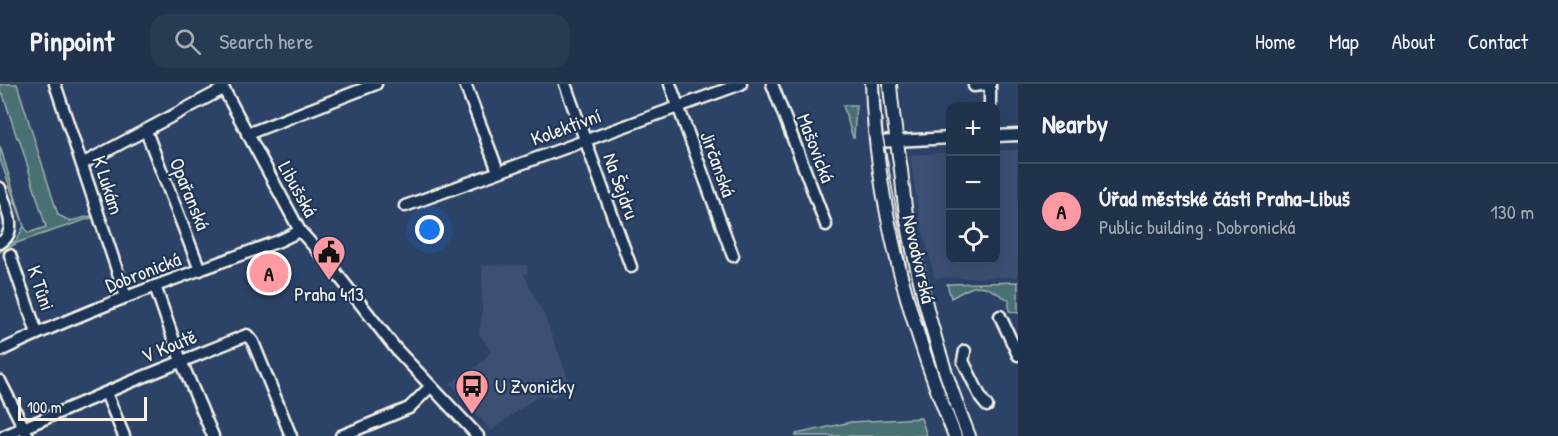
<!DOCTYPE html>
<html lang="en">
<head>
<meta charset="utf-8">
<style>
  body { margin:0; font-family:"Patrick Hand",sans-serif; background:#293a53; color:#f1f3f6 }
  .controls { position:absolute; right:18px; top:18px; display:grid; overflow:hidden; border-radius:12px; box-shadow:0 6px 24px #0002 }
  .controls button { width:54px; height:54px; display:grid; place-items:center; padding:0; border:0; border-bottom:2px solid #3e4d64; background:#21324c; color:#f1f3f6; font:30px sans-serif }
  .scale { position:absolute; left:18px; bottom:15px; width:129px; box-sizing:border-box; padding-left:6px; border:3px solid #f4f1e8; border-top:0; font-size:16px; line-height:21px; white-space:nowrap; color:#f4f1e8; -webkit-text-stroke:4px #1d3557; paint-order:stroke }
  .you { position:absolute; left:430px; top:146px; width:21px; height:21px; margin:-15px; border:4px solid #fff; border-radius:50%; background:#1a73e8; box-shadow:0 0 0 9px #1a73e833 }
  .badge { display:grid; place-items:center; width:39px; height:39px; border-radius:50%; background:#ff9aa2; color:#111; font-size:20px; font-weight:700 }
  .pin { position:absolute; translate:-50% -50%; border:3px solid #fff; box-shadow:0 2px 6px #0006 }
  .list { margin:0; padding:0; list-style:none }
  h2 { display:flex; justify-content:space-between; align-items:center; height:78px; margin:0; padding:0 24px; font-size:26px }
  h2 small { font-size:20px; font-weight:400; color:#a2aab5 }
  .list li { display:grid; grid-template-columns:39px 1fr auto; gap:18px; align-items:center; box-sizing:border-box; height:96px; padding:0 24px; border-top:2px solid #3e4d64 }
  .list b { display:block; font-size:22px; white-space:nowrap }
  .list p { margin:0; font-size:20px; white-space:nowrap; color:#a2aab5 }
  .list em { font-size:20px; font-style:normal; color:#a2aab5 }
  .icon { flex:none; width:33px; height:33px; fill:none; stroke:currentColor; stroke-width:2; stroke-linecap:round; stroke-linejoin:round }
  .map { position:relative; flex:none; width:1018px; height:352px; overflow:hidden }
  header { display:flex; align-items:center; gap:36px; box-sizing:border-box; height:84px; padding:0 30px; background:#21324c; border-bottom:2px solid #3e4d64 }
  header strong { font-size:28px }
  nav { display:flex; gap:33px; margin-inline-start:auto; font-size:21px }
  .search { width:420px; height:54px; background:#293a53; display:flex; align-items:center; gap:15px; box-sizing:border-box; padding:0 21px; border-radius:18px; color:#a2aab5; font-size:22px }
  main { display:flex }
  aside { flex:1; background:#21324c }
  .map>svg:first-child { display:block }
  .built { fill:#3c4f73 }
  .green { fill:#4a7073; stroke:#9fb0ae; stroke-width:1.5 }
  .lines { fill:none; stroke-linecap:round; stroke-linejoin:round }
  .minor-casing { stroke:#f4f1e8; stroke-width:15 }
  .major-casing { stroke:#f4f1e8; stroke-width:16 }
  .minor { stroke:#1d3557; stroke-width:10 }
  .major { stroke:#1d3557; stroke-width:12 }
  .tram { stroke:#f4f1e8; stroke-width:1.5 }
  .labels { text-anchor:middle; stroke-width:4.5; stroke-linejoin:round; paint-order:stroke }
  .street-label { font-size:20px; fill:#f4f1e8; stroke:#1d3557 }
  .poi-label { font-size:20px; fill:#f4f1e8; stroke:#1d3557 }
</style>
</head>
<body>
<header>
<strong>Pinpoint</strong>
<div class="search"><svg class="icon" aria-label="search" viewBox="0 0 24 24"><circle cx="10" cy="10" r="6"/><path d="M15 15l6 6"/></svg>Search here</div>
<nav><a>Home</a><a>Map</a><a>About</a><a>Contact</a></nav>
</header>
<main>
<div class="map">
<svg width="1018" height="352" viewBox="0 0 1018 352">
  <rect width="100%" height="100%" fill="#2c4266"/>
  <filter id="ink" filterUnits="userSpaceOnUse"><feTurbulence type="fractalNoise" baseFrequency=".0167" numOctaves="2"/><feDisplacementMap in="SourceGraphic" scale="12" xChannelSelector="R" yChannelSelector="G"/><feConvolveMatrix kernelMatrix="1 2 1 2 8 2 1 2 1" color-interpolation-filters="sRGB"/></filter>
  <g filter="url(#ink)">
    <g class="built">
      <polygon points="996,66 1018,66 1018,193 935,194 919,133 910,71 950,68 951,176 996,176"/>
      <polygon points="527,181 528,189 524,191 545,233 572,304 554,313 538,312 491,347 450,299 478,281 491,267 479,250 482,229 482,182"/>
    </g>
    <g class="green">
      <polygon points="4,0 17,0 58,131 70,137 91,132 91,134 19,158 0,168 0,165 16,157 24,142 0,75 0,62 24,142 28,149 46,143 19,54 17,54 3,10 0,10 0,1"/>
      <polygon points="843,21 856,21 854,54 853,54"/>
      <path d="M 1018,198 L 1018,229 L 1009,227 L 1009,216 C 979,199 981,197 951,214 L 947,200 Z"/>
      <polygon points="921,334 927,352 796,352 796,350 851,338"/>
    </g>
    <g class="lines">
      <defs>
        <g id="minor">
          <polyline points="55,0 126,213"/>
          <polyline points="221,0 300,147 326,176 396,265 478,352"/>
          <polyline points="465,0 498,87"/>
          <polyline points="565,0 631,183"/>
          <polyline points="670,0 733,172"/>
          <polyline points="772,0 826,141"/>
          <polyline points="990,0 990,22"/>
          <polyline points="974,2 988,0"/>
          <polyline points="146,47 200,186"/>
          <polyline points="247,50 376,0"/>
          <polyline points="996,52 1018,51"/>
          <polyline points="876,58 951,54"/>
          <polyline points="82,80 223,5"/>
          <path d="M 0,104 C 5,122 20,147 0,159"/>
          <polyline points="405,122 741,0"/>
          <polyline points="10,171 37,249"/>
          <polyline points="155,202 181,277 213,352"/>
          <polyline points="1000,232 1018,271"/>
          <path d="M 0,267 C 90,224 185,191 279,157 L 300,147"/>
          <polyline points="965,267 963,277 982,316 987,322"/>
          <polyline points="0,297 28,352"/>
          <polyline points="106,309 124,352"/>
          <polyline points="4,352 133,297 247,251 253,258 291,352"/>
          <polyline points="341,352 409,324 430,303"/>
        </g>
        <g id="major">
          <path d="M 872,0 C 876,120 910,242 955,352"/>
          <path d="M 890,0 C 892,29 897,57 901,86 C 903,103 904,120 907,136 C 921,210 941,283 969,352"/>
        </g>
      </defs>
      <use href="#minor" class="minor-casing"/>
      <use href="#major" class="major-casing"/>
      <use href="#minor" class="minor"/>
      <use href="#major" class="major"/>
      <polyline class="tram" points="879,0 883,53 908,192"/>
    </g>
  </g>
  <defs>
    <symbol id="civic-pin" viewBox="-11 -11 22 30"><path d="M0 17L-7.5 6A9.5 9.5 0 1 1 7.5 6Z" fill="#ff9aa2" stroke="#1d3557"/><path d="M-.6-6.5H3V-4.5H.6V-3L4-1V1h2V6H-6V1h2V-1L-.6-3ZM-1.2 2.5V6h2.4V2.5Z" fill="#111"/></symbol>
    <symbol id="bus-pin" viewBox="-11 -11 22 30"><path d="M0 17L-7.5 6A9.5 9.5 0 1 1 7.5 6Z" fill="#ff9aa2" stroke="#1d3557"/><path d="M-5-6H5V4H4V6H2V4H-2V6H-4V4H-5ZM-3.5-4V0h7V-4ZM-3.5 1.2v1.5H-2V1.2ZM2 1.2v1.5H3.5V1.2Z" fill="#111"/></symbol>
  </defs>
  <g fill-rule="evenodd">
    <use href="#civic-pin" x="310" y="149" width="38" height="52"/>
    <use href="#bus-pin" x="453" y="283" width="38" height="52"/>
  </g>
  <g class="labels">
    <g class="street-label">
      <text transform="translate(566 43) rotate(-20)" y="7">Kolektivní</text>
      <text transform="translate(816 64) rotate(69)" y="7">Mašovická</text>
      <text transform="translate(718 80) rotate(70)" y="7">Jirčanská</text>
      <text transform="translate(108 101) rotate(72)" y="7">K Lukám</text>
      <text transform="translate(621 102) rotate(70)" y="7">Na Šejdru</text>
      <text transform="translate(298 105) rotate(61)" y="7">Libušská</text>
      <text transform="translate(190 110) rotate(68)" y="7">Opařanská</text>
      <text transform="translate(919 175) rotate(77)" y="7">Novodvorská</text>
      <text transform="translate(143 188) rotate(-21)" y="7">Dobronická</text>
      <text transform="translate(41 204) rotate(71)" y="7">K Tůni</text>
      <text transform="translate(169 262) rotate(-22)" y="7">V Koutě</text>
    </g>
    <g class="poi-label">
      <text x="329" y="217">Praha 413</text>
      <text x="495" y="309" text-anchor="start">U Zvoničky</text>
    </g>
  </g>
</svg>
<div class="controls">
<button>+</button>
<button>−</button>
<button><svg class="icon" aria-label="locate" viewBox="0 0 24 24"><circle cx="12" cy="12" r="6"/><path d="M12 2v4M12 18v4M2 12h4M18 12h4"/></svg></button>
</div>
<div class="scale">100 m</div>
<div class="you"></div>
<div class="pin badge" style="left:269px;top:189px">A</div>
</div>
<aside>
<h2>Nearby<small></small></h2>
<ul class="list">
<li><span class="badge">A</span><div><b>Úřad městské části Praha-Libuš</b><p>Public building · Dobronická</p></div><em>130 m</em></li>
</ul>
</aside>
</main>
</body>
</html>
